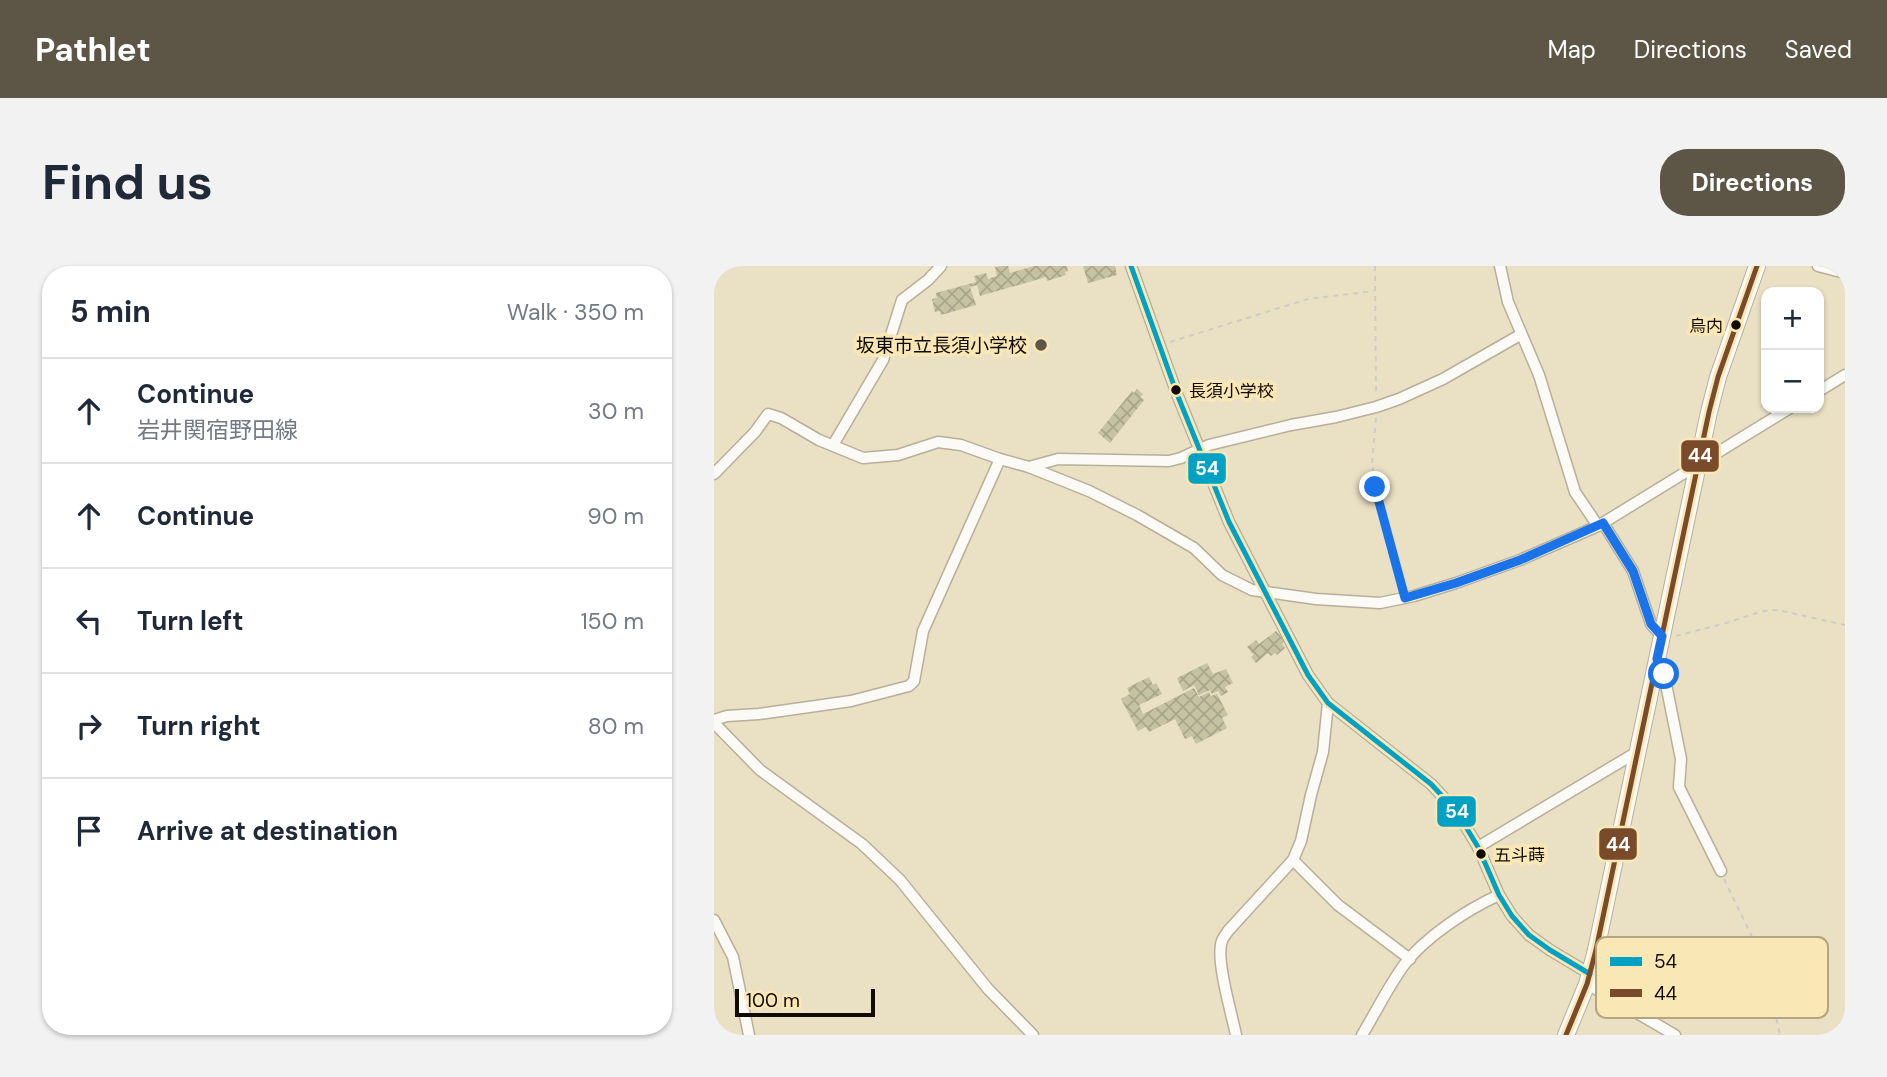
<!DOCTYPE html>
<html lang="en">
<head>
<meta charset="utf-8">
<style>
  body { margin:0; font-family:"DM Sans","Noto Sans JP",sans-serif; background:#f2f2f3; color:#1f2937 }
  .controls { position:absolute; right:21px; top:21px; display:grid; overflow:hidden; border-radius:14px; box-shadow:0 2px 5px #0004 }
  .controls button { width:63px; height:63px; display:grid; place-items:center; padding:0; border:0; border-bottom:2px solid #e0e1e3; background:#fff; color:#1f2937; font:35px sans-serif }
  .scale { position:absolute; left:21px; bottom:18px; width:140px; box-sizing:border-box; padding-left:7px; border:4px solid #110a00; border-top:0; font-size:19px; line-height:24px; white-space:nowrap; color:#110a00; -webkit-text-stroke:5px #f9e7b5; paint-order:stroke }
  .stop { position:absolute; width:21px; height:21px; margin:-16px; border:5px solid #1a73e8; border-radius:50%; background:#fff }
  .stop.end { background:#1a73e8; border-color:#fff; box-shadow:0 2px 7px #0008 }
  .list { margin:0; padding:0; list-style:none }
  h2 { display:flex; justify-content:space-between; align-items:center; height:91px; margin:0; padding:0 28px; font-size:30px }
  h2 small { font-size:23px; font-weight:400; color:#747a83 }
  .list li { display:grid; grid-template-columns:46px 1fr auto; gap:21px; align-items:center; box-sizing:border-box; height:105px; padding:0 28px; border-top:2px solid #e0e1e3 }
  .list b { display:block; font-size:26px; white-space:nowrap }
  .list p { margin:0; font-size:23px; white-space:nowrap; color:#747a83 }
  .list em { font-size:23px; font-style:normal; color:#747a83 }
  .icon { flex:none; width:38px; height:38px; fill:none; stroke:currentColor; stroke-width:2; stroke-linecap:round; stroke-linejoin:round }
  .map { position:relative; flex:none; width:1131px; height:769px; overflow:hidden; border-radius:28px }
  header { display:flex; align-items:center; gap:42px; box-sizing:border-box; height:98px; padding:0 35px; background:#5d5545; color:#fff }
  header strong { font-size:33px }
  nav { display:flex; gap:38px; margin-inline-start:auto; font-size:24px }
  .intro { display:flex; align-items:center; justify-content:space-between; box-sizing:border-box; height:168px; padding:0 42px }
  h1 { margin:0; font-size:49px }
  .button { padding:18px 32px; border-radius:28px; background:#5d5545; color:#fff; font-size:24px; font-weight:700 }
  main { display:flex; gap:42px; padding:0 42px }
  aside { flex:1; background:#fff; border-radius:28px; box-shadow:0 2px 5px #0004 }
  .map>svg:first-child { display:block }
  .building { fill:url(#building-cross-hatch) }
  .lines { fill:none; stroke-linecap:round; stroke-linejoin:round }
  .minor-casing { stroke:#b7af9a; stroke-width:13 }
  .secondary-casing { stroke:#b7af9a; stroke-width:18 }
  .path { stroke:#cfccc5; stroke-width:2; stroke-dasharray:5 5; stroke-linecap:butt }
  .minor { stroke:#fcfaf6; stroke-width:10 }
  .secondary { stroke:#fcfaf6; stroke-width:16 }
  .bus-1-casing { stroke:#f9e7b5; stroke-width:10 }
  .bus-2-casing { stroke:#f9e7b5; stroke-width:10 }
  .bus-1 { stroke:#01a1c4; stroke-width:5 }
  .bus-2 { stroke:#7a4b2a; stroke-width:5 }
  .route { stroke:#1a73e8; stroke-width:9 }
  .bus-dot { fill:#110a00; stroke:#f9e7b5; stroke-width:2.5 }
  .poi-dot { fill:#5d5545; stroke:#f9e7b5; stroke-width:2.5 }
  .labels { text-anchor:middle; stroke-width:7; stroke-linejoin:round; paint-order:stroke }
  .bus-label { font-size:17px; fill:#110a00; stroke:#f9e7b5; text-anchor:start }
  .poi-label { font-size:19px; fill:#110a00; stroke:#f9e7b5; text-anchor:end }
  .key { fill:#f9e7b5; stroke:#b3a57f; stroke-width:2 }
  .key-label { font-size:19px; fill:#110a00 }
  .line-badge { stroke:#f9e7b5; stroke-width:2.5 }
  .badge-label { font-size:19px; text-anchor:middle; font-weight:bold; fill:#fff }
</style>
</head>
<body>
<header>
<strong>Pathlet</strong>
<nav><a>Map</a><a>Directions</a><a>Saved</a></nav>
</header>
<div class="intro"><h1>Find us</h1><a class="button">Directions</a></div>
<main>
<aside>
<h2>5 min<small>Walk · 350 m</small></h2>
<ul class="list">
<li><svg class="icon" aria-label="ahead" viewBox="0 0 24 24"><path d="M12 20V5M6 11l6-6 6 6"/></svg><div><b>Continue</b><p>岩井関宿野田線</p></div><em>30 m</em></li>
<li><svg class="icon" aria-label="ahead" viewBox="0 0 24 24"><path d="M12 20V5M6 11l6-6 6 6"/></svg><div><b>Continue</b></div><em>90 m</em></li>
<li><svg class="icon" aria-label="left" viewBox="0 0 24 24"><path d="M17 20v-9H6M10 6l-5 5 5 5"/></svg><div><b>Turn left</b></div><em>150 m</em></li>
<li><svg class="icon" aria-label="right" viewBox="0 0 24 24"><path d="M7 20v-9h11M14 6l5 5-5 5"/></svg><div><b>Turn right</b></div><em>80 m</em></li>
<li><svg class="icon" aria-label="arrive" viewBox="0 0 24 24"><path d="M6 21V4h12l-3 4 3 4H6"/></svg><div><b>Arrive at destination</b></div></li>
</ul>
</aside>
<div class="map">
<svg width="1131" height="769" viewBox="0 0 1131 769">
  <defs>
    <pattern id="building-cross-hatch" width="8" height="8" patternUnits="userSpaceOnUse" patternTransform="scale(1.75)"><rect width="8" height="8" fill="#c6c2a2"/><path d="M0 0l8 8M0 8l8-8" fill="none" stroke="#a9a58a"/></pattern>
  </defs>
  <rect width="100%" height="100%" fill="#eae0c4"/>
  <g class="building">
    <polygon points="286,0 294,0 296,7 320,0 353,0 354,5 351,6 352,9 333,15 332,11 266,30 263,19 256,21 262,39 227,49 226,45 221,46 218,33 223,32 222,27 262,16 260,10 272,7 274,13 283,10 281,1"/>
    <polygon points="369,0 401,0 403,9 374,17"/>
    <polygon points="423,123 429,128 426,131 430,134 396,177 384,167 418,125 420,127"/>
    <polygon points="562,365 571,375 568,378 571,382 563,389 561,387 557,390 554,387 542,397 537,391 540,389 533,381 542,374 545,378"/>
    <polygon points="493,397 499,408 512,403 519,417 511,421 514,426 507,430 504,425 498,428 496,424 485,429 480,419 469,425 463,412"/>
    <polygon points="435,411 439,419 442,417 448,428 425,439 429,448 480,422 485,431 495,426 497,430 503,428 514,449 508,452 513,462 482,478 478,470 471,473 461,453 435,466 432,461 424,465 407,433 416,428 413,422"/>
  </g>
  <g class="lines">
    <defs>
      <g id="minor">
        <polyline points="417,0 463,128 515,256 594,409 614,437 717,518 743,546 764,581 785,629 798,650 815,669 836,684 876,708"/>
        <polyline points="786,0 794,36 825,109 861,226 884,260"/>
        <polyline points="1104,0 1131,7"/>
        <polyline points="1105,125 1131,109"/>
        <polyline points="119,179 169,94 188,34 214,14 227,0"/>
        <polyline points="315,201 344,193 455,195 467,192 495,179 577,159 622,151 662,141 685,133 729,113 806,69"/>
        <polyline points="0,208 41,166 54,148 67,152 105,174 149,192 184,189 224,176 247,179 286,193 315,201 375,225 423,249 480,282 508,309 538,324 602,333 666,337 700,330 742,317 806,294 884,260 1076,142"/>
        <polyline points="889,257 919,305 937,358 948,370"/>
        <polyline points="943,393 950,408 967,493 965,521 1007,605"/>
        <polyline points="0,454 13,450 45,448 137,435 195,420 200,415 209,365 286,193"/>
        <polyline points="0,457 46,504 148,578 186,614 274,723 319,769"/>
        <polyline points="764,581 923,486"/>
        <polyline points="579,594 624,639 696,693"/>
        <polyline points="0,654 19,691 35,769"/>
        <polyline points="873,718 961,769"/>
        <path d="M 522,769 C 518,749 501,692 508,675 C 509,671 512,669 514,665 L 579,594 L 587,575 L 597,529 L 609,486 L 614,437"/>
        <path d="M 648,769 C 662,746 674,721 690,699 C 711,671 754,643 785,629"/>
      </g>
      <polyline id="secondary" points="852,769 873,718 882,684 995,146 1004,111 1043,0"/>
    </defs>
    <use href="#minor" class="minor-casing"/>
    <use href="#secondary" class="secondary-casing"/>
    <g class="path">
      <polyline points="661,0 662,128"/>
      <polyline points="456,76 594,33 660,25"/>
      <polyline points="662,152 658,197 661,221 688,321"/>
      <polyline points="962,370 1012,357 1049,345 1064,344 1131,359"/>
      <polyline points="1010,613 1043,681 1053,709 1066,769"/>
    </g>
    <use href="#minor" class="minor"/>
    <use href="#secondary" class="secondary"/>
    <defs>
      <polyline id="bus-1" points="417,0 463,128 515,256 594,409 614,437 717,518 743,546 764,581 785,629 798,650 815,669 836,684 876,708"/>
      <polyline id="bus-2" points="852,769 873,718 882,684 995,146 1004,111 1043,0"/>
    </defs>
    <use href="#bus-1" class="bus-1-casing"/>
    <use href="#bus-2" class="bus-2-casing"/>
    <use href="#bus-1" class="bus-1"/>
    <use href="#bus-2" class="bus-2"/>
  </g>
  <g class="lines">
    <polyline class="route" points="661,221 691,332 742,317 806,294 889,257 919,305 937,358 948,370 943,393 950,408"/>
  </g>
  <g class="bus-dot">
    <circle cx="1022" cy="59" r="6"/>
    <circle cx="462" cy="124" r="6"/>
    <circle cx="767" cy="588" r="6"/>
  </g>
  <circle class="poi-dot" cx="327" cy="79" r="7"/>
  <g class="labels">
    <g class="bus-label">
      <text x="1009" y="66" text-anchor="end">烏内</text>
      <text x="475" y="131">長須小学校</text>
      <text x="780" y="595">五斗蒔</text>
    </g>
    <g class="poi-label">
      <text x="313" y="86">坂東市立長須小学校</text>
    </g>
  </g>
  <rect x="882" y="671" width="232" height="81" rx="10" class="key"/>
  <rect x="896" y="691" width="32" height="9" fill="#01a1c4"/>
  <rect x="896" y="723" width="32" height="8" fill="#7a4b2a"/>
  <g class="key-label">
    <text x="940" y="702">54</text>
    <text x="940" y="734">44</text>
  </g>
  <g class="line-badge">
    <rect x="966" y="173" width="40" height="34" rx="7" fill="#7a4b2a"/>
    <rect x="473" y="186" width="40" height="33" rx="7" fill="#01a1c4"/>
    <rect x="722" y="529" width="41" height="33" rx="7" fill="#01a1c4"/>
    <rect x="884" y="561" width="40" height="34" rx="7" fill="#7a4b2a"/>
  </g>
  <g class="badge-label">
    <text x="986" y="196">44</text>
    <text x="493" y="209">54</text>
    <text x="743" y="552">54</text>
    <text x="904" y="585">44</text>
  </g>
</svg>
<div class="controls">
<button>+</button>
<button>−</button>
</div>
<div class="scale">100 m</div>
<div class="stop" style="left:950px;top:408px"></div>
<div class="stop end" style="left:661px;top:221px"></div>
</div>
</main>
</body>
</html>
